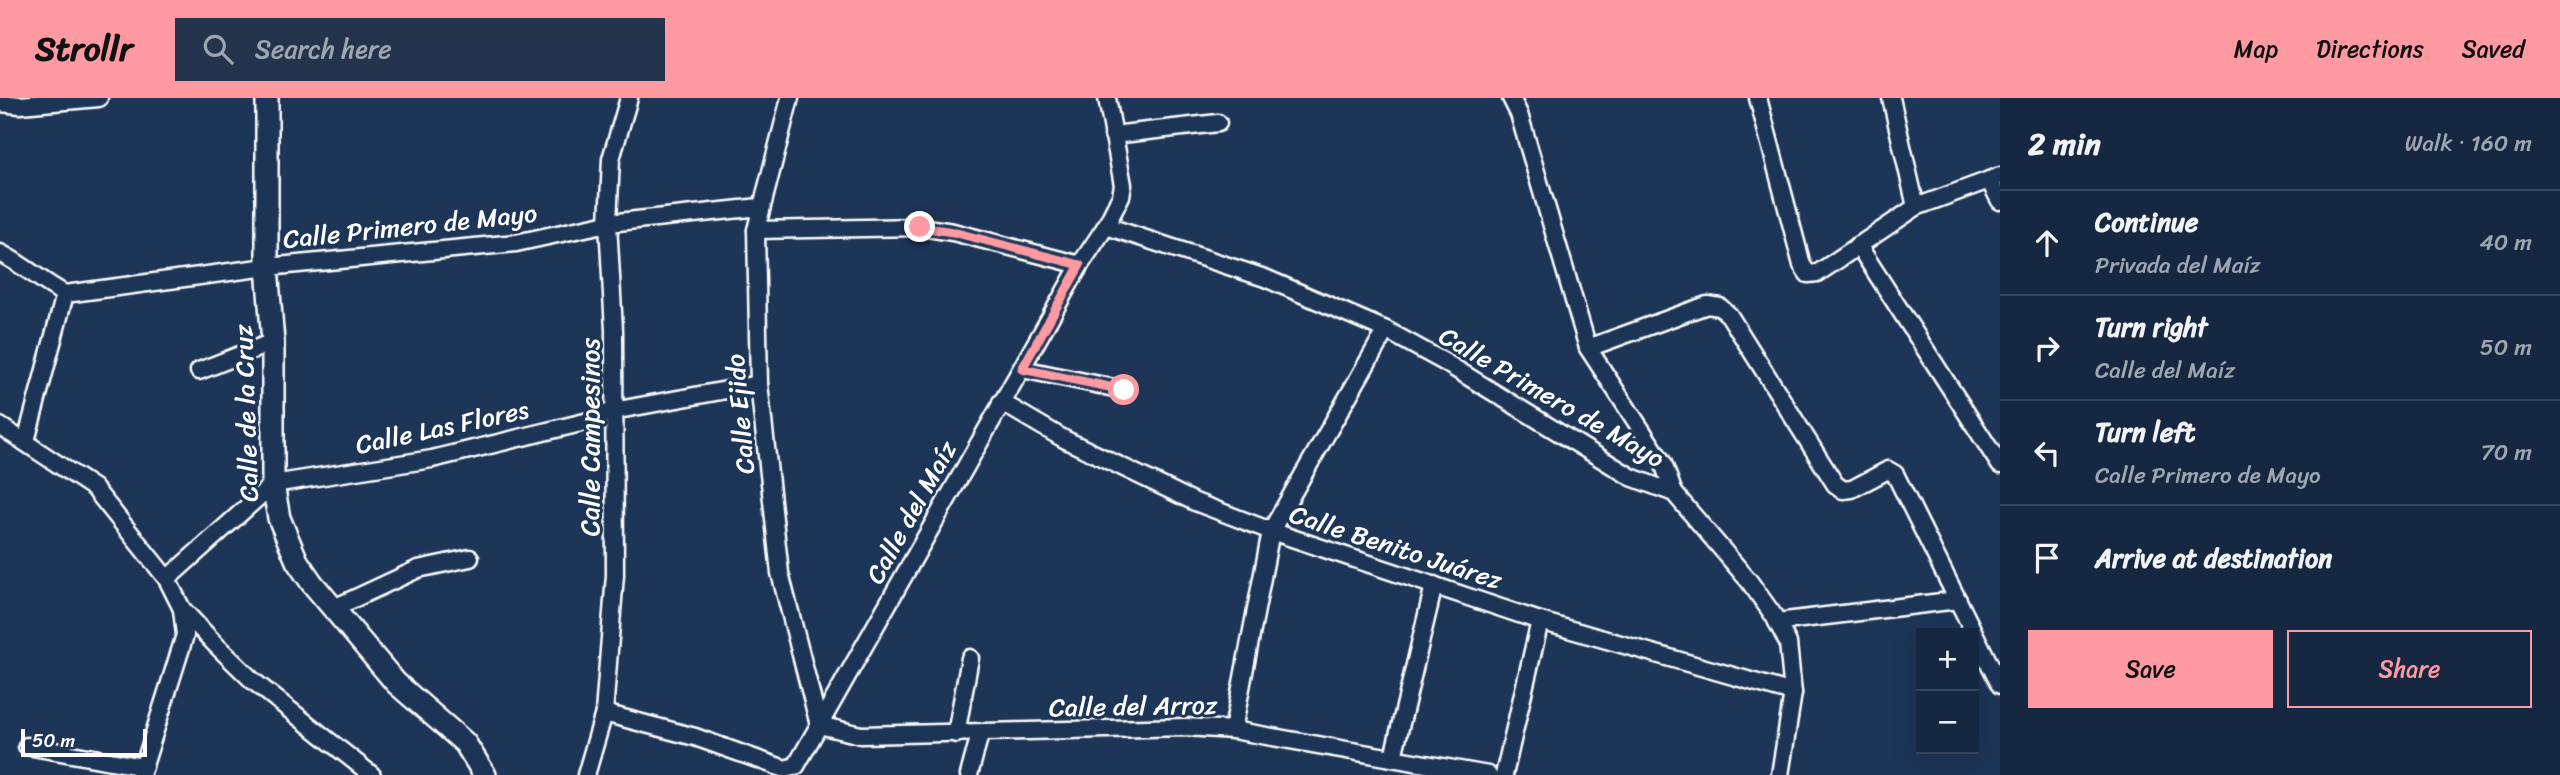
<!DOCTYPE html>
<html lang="en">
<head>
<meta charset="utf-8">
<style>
  body { margin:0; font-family:Sriracha,sans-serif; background:#23344c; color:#f1f3f6 }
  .controls { position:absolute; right:21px; bottom:21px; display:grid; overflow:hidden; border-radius:0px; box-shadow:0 7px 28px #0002 }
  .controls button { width:63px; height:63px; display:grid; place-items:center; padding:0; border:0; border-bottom:2px solid #35445a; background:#162841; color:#f1f3f6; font:35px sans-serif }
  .scale { position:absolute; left:21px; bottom:18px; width:126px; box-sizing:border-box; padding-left:7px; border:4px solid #fff; border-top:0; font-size:19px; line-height:24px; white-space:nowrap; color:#fff; -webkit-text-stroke:5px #1d3557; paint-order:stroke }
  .stop { position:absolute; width:21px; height:21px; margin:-16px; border:5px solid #ff9aa2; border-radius:50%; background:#fff }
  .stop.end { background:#ff9aa2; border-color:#fff; box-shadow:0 2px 7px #0008 }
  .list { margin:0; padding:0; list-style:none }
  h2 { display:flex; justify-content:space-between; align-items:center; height:91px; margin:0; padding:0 28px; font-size:30px }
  h2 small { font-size:23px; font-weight:400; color:#9ea6b1 }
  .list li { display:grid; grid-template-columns:46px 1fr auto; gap:21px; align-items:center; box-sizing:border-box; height:105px; padding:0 28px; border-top:2px solid #35445a }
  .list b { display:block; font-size:26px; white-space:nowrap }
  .list p { margin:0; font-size:23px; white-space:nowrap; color:#9ea6b1 }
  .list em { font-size:23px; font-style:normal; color:#9ea6b1 }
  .actions { display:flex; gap:14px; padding:21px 28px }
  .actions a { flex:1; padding:16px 0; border:2px solid #ff9aa2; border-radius:0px; text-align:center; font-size:24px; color:#ff9aa2 }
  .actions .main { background:#ff9aa2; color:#111 }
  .icon { flex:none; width:38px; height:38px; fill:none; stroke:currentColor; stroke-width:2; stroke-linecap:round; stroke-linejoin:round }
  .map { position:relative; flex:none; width:2000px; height:677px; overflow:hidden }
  header { display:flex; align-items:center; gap:42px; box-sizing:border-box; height:98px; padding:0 35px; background:#ff9aa2; color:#111 }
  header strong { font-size:33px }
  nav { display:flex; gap:38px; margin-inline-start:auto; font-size:24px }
  .search { width:490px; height:63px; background:#23344c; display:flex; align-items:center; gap:18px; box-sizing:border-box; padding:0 24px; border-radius:0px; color:#9ea6b1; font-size:26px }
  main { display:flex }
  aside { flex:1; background:#162841 }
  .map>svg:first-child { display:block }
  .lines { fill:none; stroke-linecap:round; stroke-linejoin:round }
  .minor-casing { stroke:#fff; stroke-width:21 }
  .major-casing { stroke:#fff; stroke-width:26 }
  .minor { stroke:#1d3557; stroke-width:16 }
  .major { stroke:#1d3557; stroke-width:21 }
  .route { stroke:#ff9aa2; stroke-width:9 }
  .labels { text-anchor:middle; stroke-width:6; stroke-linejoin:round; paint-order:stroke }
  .street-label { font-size:26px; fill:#fff; stroke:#1d3557 }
</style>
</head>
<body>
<header>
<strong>Strollr</strong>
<div class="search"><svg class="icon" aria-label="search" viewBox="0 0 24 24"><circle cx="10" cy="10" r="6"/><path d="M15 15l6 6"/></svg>Search here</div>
<nav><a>Map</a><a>Directions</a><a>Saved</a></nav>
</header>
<main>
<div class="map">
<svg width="2000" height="677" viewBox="0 0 2000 677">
  <rect width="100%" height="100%" fill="#1d3557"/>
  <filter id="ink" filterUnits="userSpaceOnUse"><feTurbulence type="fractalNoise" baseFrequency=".0143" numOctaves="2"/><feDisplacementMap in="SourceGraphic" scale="14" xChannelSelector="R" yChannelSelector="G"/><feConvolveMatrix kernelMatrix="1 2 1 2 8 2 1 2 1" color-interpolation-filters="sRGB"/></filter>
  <g filter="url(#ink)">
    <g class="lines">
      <defs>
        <g id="minor">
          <polyline points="790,0 756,132 759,286 780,475 819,627 861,637 1186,629 1233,632 1488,677"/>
          <polyline points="1511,0 1519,16 1588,250 1663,365 1674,395"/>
          <polyline points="1758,0 1802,167 1808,176 1818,175 1916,109 2000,78"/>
          <polyline points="1891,0 1916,109"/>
          <polyline points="0,5 20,7 99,0"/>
          <polyline points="1113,37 1218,25"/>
          <polyline points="1989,82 2000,103"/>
          <polyline points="1106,128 1265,180 1386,232 1446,265 1631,379 1674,395 1749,483 1774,518 1788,545 1793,595 1780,677"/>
          <polyline points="756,132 920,129 953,134 1080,167"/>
          <polyline points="1858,147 2000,367"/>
          <path d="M 0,155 C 24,167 42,184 65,196 L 267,169 L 516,145 L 608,125 L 760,109"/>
          <polyline points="1588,250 1707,207 1720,209 1729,217 1835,386 1843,392 1852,391 1888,372 1895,376 2000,587"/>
          <polyline points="1022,271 1124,292"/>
          <polyline points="199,273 273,244"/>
          <polyline points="1001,304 1064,341 1195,404 1271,433 1540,523 1793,595"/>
          <polyline points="0,328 94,390 167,481 182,511 216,547 252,582 372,677"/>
          <polyline points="26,343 65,196"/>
          <polyline points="167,481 273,386 432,361 585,324 613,313 759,286"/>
          <polyline points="334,510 418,471 470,460"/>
          <polyline points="1777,524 1958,502"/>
          <polyline points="604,615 695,639 785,671 796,668 1080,167 1106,128 1121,98 1123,87 1107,0"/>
          <polyline points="1233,632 1271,433 1386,232"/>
          <polyline points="956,636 970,560"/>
          <polyline points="27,648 144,669"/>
          <polyline points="1393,659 1434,487"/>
          <polyline points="141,677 185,537 182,511"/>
          <polyline points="586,677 604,615 615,477 614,232 608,125 611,61 629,0"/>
          <polyline points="969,677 980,636"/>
          <polyline points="1504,677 1540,523"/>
        </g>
        <polyline id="major" points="267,0 267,169 273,244 273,386 279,420 297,463 312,485 396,585 465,645 485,677"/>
      </defs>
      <use href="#minor" class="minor-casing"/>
      <use href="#major" class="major-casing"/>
      <use href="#minor" class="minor"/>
      <use href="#major" class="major"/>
    </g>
  </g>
  <g class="lines" filter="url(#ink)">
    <polyline class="route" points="920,129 953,134 1080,167 1022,271 1124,292"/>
  </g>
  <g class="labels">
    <g class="street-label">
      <text transform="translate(410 128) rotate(-6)" y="9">Calle Primero de Mayo</text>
      <text transform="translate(1552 299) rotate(30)" y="9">Calle Primero de Mayo</text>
      <text transform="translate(246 315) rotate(-92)" y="9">Calle de la Cruz</text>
      <text transform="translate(740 316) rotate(-95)" y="9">Calle Ejido</text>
      <text transform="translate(442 329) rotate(-12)" y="9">Calle Las Flores</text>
      <text transform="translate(590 339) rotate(-90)" y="9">Calle Campesinos</text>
      <text transform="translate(911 414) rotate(-61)" y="9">Calle del Maíz</text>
      <text transform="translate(1396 449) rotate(18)" y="9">Calle Benito Juárez</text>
      <text transform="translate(1133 608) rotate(-1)" y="9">Calle del Arroz</text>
    </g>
  </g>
</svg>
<div class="controls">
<button>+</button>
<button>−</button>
</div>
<div class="scale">50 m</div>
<div class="stop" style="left:1124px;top:292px"></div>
<div class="stop end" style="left:920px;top:129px"></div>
</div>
<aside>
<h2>2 min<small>Walk · 160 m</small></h2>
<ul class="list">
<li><svg class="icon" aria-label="ahead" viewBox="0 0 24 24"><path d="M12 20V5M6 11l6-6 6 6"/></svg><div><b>Continue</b><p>Privada del Maíz</p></div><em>40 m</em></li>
<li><svg class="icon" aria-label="right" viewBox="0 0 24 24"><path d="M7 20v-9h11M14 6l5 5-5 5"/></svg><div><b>Turn right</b><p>Calle del Maíz</p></div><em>50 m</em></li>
<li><svg class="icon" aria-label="left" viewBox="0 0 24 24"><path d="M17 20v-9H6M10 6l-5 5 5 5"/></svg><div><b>Turn left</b><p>Calle Primero de Mayo</p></div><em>70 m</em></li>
<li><svg class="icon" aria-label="arrive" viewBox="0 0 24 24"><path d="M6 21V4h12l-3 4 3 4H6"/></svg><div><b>Arrive at destination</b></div></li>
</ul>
<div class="actions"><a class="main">Save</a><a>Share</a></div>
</aside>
</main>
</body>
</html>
